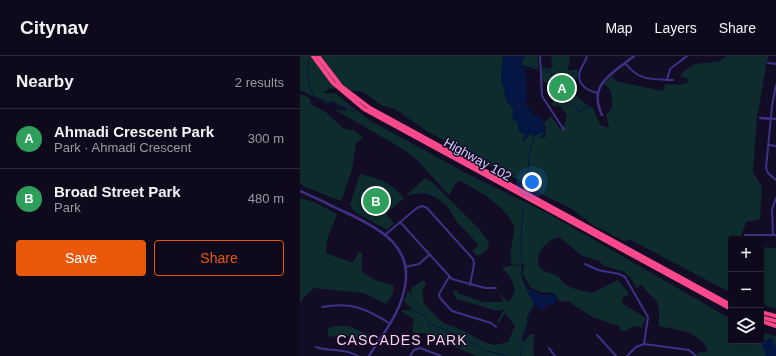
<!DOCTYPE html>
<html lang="en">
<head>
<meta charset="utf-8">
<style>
  body { margin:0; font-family:Helvetica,sans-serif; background:#1c1728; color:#f1f3f6 }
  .controls { position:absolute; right:12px; bottom:12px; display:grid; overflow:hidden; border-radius:4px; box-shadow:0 4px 16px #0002 }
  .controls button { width:36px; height:36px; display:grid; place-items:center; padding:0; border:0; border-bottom:1px solid #2e2a3a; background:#0e091b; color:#f1f3f6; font:20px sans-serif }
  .you { position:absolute; left:232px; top:126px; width:14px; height:14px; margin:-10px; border:3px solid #fff; border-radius:50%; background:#1a73e8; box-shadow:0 0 0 6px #1a73e833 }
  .badge { display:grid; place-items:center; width:26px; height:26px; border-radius:50%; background:#ea580c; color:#fff; font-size:13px; font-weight:700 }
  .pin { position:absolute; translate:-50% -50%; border:2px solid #fff; box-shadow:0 1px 4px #0006 }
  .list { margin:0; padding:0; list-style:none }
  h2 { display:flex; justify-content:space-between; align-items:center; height:52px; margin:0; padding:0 16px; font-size:17px }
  h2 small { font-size:13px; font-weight:400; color:#9b9aa3 }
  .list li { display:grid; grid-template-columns:26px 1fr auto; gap:12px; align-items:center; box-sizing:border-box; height:60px; padding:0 16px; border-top:1px solid #2e2a3a }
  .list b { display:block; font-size:15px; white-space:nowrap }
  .list p { margin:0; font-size:13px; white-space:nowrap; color:#9b9aa3 }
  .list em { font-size:13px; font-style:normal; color:#9b9aa3 }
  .actions { display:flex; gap:8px; padding:12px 16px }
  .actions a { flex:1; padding:9px 0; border:1px solid #ea580c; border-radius:4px; text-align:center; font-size:14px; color:#ea580c }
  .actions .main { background:#ea580c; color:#fff }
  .icon { flex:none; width:22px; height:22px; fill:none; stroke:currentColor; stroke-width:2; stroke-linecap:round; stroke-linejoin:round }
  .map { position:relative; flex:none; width:476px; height:300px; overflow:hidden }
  header { display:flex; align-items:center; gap:24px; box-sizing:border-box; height:56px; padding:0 20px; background:#0e091b; border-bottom:1px solid #2e2a3a }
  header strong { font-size:19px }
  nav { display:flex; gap:22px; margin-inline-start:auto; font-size:14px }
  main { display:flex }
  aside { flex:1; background:#0e091b }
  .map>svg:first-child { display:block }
  .green { fill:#0e2c2e }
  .water { fill:#051544 }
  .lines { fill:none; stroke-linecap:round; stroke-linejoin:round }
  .stream { stroke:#051544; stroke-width:1 }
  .minor { stroke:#3e3287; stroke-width:2 }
  .tertiary { stroke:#3e3287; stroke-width:2.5 }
  .motorway { stroke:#ff498d; stroke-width:4 }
  .labels { text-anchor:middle; stroke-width:3; stroke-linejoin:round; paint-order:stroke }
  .street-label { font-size:13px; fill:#d9ceff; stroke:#120c24 }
  .neighbourhood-label { font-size:14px; letter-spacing:1px; fill:#ffd0e9; stroke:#120c24 }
</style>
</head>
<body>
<header>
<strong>Citynav</strong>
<nav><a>Map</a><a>Layers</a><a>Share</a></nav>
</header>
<main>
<aside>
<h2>Nearby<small>2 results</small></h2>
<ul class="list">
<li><span class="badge" style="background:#2e9e5b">A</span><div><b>Ahmadi Crescent Park</b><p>Park · Ahmadi Crescent</p></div><em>300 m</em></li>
<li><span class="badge" style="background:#2e9e5b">B</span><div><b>Broad Street Park</b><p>Park</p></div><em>480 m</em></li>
</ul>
<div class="actions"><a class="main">Save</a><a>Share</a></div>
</aside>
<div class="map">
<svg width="476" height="300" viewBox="0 0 476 300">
  <rect width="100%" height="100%" fill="#120c24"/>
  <g class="green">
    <path d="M 0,0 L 203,0 L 201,23 L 207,45 L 214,55 L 212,63 L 218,66 L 219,75 L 225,79 L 223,85 L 231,77 L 241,77 L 245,75 L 240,82 L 245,82 L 246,73 L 244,67 L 251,60 L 260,73 L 264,70 L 267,59 L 260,50 L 253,50 L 251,48 L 254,44 L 254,29 L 242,25 L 242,11 L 251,13 L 253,9 L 251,3 L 252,0 L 270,0 L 268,14 L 278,14 L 277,23 L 268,28 L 271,35 L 288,50 L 292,50 L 300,69 L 309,72 L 306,59 L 312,52 C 312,43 313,33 304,28 L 312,20 L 315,25 L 363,35 L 365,28 L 380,29 L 388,26 L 387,22 L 380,21 C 392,3 403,9 419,5 C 422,4 424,1 427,0 C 438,0 457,0 468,0 L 457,62 L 453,116 L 462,131 L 460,163 L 446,166 L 440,183 L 431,183 L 431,237 L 331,184 L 324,185 L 293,169 L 272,153 L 243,139 L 229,129 L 190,110 L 125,74 L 95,53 L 81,49 L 63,36 L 30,32 L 23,37 L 35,37 L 52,51 L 71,65 L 164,116 L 251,159 L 431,263 L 427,274 L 431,271 L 431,285 L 461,285 L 461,276 L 476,280 L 476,300 L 398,300 L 397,297 L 408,295 C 400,275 377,274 359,270 L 359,254 L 357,246 L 341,229 L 337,232 L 329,220 L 322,215 L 304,210 L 298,204 L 282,200 L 259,181 C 251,183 243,189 240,196 C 232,218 249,214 259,221 C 261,223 261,225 263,226 C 270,233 282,235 292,237 L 318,224 L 328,236 L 328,239 L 323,241 L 322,247 C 330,254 338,255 346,263 L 341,272 L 338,270 L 329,272 L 328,275 L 321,275 L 319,270 L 292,261 L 268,245 L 260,246 L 254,237 L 240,236 L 230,231 L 223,218 L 224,208 L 212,209 C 208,199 213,186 214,175 C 215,155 175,132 158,124 L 149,139 L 117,104 L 106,95 L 34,53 L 45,55 L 45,51 L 30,45 L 29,48 L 0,34 Z"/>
    <polygon points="225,0 238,0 238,14 222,9 222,5"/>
    <polygon points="0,38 9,42 12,49 27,57 43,72 55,75 63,82 56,87 52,114 41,145 5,131 0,127"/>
    <path d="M 60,118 C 81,123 90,126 104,142 L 86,158 L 94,167 L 87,174 L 60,159 L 54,155 L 50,148 Z"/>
    <polygon points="125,122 133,127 180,174 189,187 188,193 178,200 172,195 178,190 177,187 157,166 147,150 136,141 125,137 107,139"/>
    <polygon points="0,142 14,146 37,158 27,184 26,197 53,207 59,196 62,197 62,216 73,223 94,230 93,238 86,248 64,237 14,232 3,242 0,247"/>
    <polygon points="461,191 476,192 476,253 461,248"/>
    <polygon points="221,209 222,223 234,248 227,261 227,268 221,284 225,285 230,278 235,278 233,284 235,284 233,288 234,300 176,300 124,277 114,277 112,273 114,263 100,255 110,254 111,252 104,245 108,235 112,238 111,232 124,224 126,228 122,235 124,248 142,266 164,275 186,287 195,289 208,286 215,270 205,257 199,267 197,266 204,253 197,255 157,243 153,237 154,235 157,234 158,237 183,246 203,246 204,248 200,236 205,244 209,246 215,235 211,222 202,211"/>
    <path d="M 36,270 L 49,270 L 73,281 L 69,287 C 57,283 45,277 32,281 L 28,279 L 28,272 Z"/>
  </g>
  <g class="water">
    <path d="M 203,0 L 225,0 L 221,6 L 226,20 L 227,42 L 225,47 L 234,60 L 238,59 C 246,64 244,75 245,82 L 240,81 L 245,76 L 243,75 L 234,81 L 231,77 L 225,82 L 224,85 L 222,85 L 225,79 L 219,75 L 218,66 L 212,63 L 214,55 L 207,45 L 201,23 Z"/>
    <polygon points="228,233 242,239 252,238 257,242 255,248 248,249 242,253 236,250 228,238"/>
    <polygon points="470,281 472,282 474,289 476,290 476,300 466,300 462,289"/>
  </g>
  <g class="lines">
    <g class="stream">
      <path d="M 9,4 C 5,15 9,30 14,41 L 54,55"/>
      <polyline points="243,12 262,23 265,24 274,17"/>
      <polyline points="224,13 233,10 238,11"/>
      <polyline points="251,18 265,42 273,50 276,50 278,55 293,50"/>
      <polyline points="460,45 469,48"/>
      <polyline points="227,128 230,93 234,81"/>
      <polyline points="223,151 221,178 222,220 228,233"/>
      <path d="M 109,252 L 125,260 L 128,268 C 151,273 167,286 188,295 C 194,297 200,297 206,300"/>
      <polyline points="220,300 229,260 234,248"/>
    </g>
    <g class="minor">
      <polyline points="240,0 242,40 264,74"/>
      <path d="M 287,0 C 286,6 282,9 280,15 C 276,28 287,35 298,37"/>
      <path d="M 325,7 C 339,25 351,23 373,24"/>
      <polyline points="468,7 476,8"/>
      <polyline points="367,24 370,13 387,0"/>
      <polyline points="476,29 472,50 466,112 468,117 476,124"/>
      <polyline points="469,89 476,90"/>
      <polyline points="100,166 152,223 185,232 196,232"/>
      <polyline points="86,178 117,152 122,150 127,152 173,203 174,208 170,229"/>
      <polyline points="445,179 476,179"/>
      <polyline points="473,179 472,153 476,142"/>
      <polyline points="285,208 298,214 319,218 325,221 348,261 344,288"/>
      <polyline points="105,211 119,208 129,199"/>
      <polyline points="149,221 139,238 140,242 152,255 191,267 196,271"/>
      <path d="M 22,251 C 51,246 65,252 89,267"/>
      <polyline points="297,279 316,300"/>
      <path d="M 16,291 C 30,296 45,292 58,300"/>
      <polyline points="249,292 255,300"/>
      <polyline points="110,300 114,294 120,292 141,300"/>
      <polyline points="327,300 336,291 344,288 389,294 396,300"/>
    </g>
    <g class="tertiary">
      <path d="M 302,59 C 287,28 313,17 334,0"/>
      <polyline points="460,62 476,63"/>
      <path d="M 0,135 C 16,142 32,150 47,157 C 82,174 117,192 103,239 C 97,261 81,281 69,300"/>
    </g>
    <g class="motorway">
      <polyline points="13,0 33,27 64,53 431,253"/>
      <polyline points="18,0 41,30 70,52 431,249"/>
      <polyline points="461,256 476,260"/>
      <polyline points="461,261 476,265"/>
      <polyline points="461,265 476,270"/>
    </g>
  </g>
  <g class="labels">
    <g class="street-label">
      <text transform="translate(178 103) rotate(29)" y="5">Highway 102</text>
    </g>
    <g class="neighbourhood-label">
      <text x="102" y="289">CASCADES PARK</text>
    </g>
  </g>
</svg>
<div class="controls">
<button>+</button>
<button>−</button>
<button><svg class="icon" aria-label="layers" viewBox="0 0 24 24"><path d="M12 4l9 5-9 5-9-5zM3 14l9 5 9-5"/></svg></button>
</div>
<div class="you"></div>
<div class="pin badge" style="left:262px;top:32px;background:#2e9e5b">A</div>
<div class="pin badge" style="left:76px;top:145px;background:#2e9e5b">B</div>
</div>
</main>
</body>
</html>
